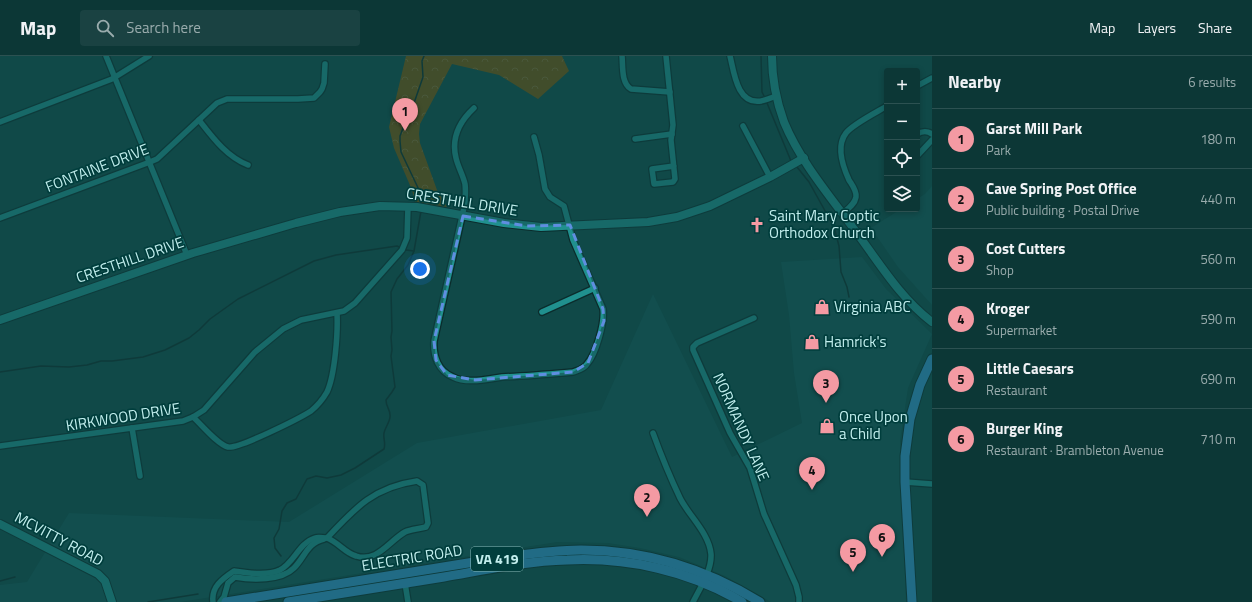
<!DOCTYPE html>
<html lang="en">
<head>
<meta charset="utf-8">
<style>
  body { margin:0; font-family:"Titillium Web",sans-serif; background:#1a4242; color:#f1f3f6 }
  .controls { position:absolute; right:12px; top:12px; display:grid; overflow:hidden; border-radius:4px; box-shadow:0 2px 6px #0003 }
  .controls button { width:36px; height:36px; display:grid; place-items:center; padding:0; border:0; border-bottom:1px solid #2c5151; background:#0c3736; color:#f1f3f6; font:20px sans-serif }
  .you { position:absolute; left:420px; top:213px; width:14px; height:14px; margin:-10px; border:3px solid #fff; border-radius:50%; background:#1a73e8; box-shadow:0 0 0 6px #1a73e833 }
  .badge { display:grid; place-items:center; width:26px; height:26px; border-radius:50%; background:#f49aa3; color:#111; font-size:13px; font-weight:700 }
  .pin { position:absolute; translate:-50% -33px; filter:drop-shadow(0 1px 2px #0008) }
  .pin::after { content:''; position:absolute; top:21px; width:14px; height:12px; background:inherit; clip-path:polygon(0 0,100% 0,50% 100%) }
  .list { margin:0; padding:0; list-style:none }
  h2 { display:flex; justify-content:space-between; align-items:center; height:52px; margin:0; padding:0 16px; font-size:17px }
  h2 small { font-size:13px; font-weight:400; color:#9aacad }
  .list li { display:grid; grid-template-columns:26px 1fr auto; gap:12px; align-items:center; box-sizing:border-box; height:60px; padding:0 16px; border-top:1px solid #2c5151 }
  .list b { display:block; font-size:15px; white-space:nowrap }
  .list p { margin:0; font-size:13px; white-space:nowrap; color:#9aacad }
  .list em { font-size:13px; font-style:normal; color:#9aacad }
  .icon { flex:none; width:22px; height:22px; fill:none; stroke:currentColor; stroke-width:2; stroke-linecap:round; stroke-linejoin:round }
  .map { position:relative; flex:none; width:932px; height:546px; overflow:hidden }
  header { display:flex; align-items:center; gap:24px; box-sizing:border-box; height:56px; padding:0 20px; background:#0c3736; border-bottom:1px solid #2c5151 }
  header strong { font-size:19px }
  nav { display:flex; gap:22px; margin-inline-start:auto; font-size:14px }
  .search { width:280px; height:36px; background:#1a4242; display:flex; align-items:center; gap:10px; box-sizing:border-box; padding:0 14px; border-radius:4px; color:#9aacad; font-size:15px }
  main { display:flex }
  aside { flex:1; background:#0c3736 }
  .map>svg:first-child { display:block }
  .built { fill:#145554 }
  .park { fill:url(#park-crowns) }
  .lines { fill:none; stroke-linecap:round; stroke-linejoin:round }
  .stream { stroke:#0d2928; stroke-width:1.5 }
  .street-casing { stroke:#0b2c2c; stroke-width:8 }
  .secondary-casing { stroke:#0b2c2c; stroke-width:10 }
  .primary-casing { stroke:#0b2c2c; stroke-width:11 }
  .street { stroke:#20908e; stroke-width:5.5 }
  .secondary { stroke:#20908e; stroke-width:8 }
  .primary { stroke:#3695ce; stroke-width:9 }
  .marked { fill:none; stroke:#5f8ee0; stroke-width:3; stroke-dasharray:8 5; stroke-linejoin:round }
  .labels { text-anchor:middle; stroke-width:3.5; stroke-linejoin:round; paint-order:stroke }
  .shield { fill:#003e3d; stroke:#87b9b8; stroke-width:1 }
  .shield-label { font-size:14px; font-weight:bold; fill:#c1eeed }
  .street-label { font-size:15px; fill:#c1eeed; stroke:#003e3d }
  .poi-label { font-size:15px; fill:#c1eeed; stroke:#003e3d; text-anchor:start }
</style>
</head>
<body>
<header>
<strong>Map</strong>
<div class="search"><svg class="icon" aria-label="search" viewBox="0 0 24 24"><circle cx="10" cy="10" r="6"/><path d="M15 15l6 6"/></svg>Search here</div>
<nav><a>Map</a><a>Layers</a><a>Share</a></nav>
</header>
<main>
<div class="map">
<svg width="932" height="546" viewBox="0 0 932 546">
  <defs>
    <pattern id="park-crowns" width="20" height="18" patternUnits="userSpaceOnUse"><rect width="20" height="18" fill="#7d5207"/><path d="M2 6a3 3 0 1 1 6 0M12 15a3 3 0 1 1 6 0" fill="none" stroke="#8e6b2b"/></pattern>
  </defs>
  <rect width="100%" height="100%" fill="#104948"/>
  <g class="built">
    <polygon points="932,130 932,249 898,211 871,172 901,153 917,153 917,143 925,138"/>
    <polygon points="862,201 886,233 932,278 908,332 900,385 906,546 771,546 725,520 679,501 640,492 608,487 557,486 180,546 0,546 0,529 27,526 69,457 289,466 417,387 601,354 653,238 732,401 802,367 794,317 789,259 781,206"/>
  </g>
  <polygon class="park" points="406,0 562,0 569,15 538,43 499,19 452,8 420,68 419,78 420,87 437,134 447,151 415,146 412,134 394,92 389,71"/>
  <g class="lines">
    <g class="stream">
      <polyline points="761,0 762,36 764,40"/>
      <polyline points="767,47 791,105"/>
      <polyline points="797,111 809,126 834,171 839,190 841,216 847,231 849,241"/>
      <polyline points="421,149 420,136 401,96 400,85 400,80 410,54 413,50 423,21 422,5 424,0"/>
      <polyline points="406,194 414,195"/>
      <polyline points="0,316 41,310 69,311 87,309 101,305 112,305 143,301 165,294 189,282 199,274 210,263 238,243 314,205 336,199 397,190 399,191"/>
      <path d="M 281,500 L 275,492 L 274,482 L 279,473 L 282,455 L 287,447 L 296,443 L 307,423 L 316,420 L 327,422 L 341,419 L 355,412 L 384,393 C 386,387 383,383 384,377 C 385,371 391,365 390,359 C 390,353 386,351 386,344 L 392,336 L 395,331 L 391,300 L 392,294 L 391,281 L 392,275 L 391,236 L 397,223 L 408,209 L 414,195 L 421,155"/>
      <polyline points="0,525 15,521"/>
      <polyline points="148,546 198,538"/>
    </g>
    <defs>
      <g id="street">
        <polyline points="106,0 187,199"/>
        <path d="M 622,0 C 623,10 621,27 631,33 L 670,36"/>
        <polyline points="666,0 673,69 671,84 675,123 673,126 654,128 652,113 674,110"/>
        <path d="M 730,0 C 734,16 737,49 761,45 C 766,44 771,42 776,40"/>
        <polyline points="917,30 932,22"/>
        <path d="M 474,52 C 460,65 451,82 456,102 C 458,111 463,119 465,128 C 466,135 465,141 465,147 L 434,285 C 433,300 438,315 453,321 C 467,328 487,323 502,321 C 526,320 549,318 573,316 C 578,314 584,313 587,308 C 596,298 605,266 603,253 L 573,184 L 564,150 L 550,141 L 545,133 L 539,99 L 534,81"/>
        <path d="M 199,64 C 213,82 227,101 248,109"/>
        <polyline points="0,66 112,23 149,0"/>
        <polyline points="743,70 770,121"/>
        <path d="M 917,78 C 922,75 928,75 932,78"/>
        <polyline points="635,83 672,78"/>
        <polyline points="917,100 932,84"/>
        <path d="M 843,157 C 848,153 855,148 856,141 C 857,135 852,129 849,124 C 843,111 836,90 846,77 C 853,68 877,56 887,50"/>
        <polyline points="0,162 150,106 157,103 217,47 227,43 298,43 314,42 320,36 322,33 324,27 325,8"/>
        <polyline points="542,256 595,232"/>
        <polyline points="754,262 697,287 693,291 693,294 730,377 750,412 764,458 796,529 799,541 799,546"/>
        <path d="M 193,361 C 201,368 218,389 228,391 C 239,393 300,362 311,355 C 317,350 323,343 327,336 C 335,319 338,276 337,257"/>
        <polyline points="132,372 140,420"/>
        <path d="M 653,377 C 661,399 670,421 680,442 C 689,460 709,477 711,498 C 712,514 700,532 693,546"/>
        <polyline points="0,390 183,365 193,361 204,354 255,296 283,273 301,264 344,255 355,247 402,194 407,182 408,150"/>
        <path d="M 417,425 L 423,429 L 428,467 L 426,471 C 419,473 411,473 405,476 C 389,485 377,507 356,500 C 345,497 338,486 327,482 C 355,452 374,431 417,425 Z"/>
        <polyline points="905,426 932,428"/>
        <polyline points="405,527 408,546"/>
        <path d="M 213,546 C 211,531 222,523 234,515 C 248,517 267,520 280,514 C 294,507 299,487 315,482 C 318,481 323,482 327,482"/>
        <path d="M 220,546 L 224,541 L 228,527 L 235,521 C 252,524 281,525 294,512 C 305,501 307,487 324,483"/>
      </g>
      <g id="secondary">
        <path d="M 772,0 C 772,23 776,44 784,66 C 800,105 829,139 854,173 C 878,205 900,242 932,266"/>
        <polyline points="0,264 193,197 296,167 340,156 380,150 417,151 504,167 541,171 648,166 677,161 710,150 770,121 804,102"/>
        <polyline points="0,468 98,518 105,525 112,546"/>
      </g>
      <g id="primary">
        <path d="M 226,546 L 499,502 C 526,498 554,494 581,494 C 645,494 706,513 760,546"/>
        <path d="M 288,546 C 340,538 392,529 444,521 C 485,514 526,505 567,504 C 628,501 690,515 742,546"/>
        <polyline points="912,546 905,426 905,400 910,363 920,329 932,303"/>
      </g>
    </defs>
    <use href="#street" class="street-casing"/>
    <use href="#secondary" class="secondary-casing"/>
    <use href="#primary" class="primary-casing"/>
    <use href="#street" class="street"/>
    <use href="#secondary" class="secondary"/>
    <use href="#primary" class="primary"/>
  </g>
  <path d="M0 0H932V546H0ZM 463,160 L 527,170 L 570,169 L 603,253 L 604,265 L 588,307 L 573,316 L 475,324 L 447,319 L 436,304 L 434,285 Z" fill="#104948" fill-opacity=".55" fill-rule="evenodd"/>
  <path class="marked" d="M 463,160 L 527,170 L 570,169 L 603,253 L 604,265 L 588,307 L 573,316 L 475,324 L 447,319 L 436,304 L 434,285 Z"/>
  <defs>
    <symbol id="church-bare" viewBox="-9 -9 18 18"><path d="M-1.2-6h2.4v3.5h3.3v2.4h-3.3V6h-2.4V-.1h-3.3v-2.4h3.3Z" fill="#f49aa3" stroke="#003e3d" stroke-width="2.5" paint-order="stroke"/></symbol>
    <symbol id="shop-bare" viewBox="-9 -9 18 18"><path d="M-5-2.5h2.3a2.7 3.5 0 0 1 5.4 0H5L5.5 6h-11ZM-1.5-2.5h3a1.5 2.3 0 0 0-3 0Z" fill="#f49aa3" stroke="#003e3d" stroke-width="2.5" paint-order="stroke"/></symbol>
  </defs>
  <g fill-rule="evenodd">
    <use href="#church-bare" x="746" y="158" width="22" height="22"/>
    <use href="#shop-bare" x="811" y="240" width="22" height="22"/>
    <use href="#shop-bare" x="801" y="275" width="22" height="22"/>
    <use href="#shop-bare" x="816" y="359" width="22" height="22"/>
  </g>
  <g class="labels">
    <rect class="shield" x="471" y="491" width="52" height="24" rx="3"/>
    <g class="shield-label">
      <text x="497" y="508">VA 419</text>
    </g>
    <g class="street-label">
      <text transform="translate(97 112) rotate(-21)" y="5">FONTAINE DRIVE</text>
      <text transform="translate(462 146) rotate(9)" y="5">CRESTHILL DRIVE</text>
      <text transform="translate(130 204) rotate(-19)" y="5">CRESTHILL DRIVE</text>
      <text transform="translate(123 361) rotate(-9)" y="5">KIRKWOOD DRIVE</text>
      <text transform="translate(741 371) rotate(66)" y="5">NORMANDY LANE</text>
      <text transform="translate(59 483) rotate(28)" y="5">MCVITTY ROAD</text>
      <text transform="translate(412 502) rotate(-9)" y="5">ELECTRIC ROAD</text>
    </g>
    <g class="poi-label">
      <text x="769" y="165">Saint Mary Coptic<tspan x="769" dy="17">Orthodox Church</tspan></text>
      <text x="834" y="256">Virginia ABC</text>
      <text x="824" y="291">Hamrick's</text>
      <text x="839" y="366">Once Upon<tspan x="839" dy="17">a Child</tspan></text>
    </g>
  </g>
</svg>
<div class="controls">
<button>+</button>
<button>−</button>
<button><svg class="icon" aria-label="locate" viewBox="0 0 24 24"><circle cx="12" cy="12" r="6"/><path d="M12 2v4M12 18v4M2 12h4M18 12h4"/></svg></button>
<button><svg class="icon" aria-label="layers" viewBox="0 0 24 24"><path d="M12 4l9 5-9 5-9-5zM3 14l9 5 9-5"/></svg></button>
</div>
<div class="you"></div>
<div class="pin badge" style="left:405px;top:75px">1</div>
<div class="pin badge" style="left:647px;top:461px">2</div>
<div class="pin badge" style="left:826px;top:347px">3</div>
<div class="pin badge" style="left:812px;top:434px">4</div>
<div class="pin badge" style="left:853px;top:516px">5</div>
<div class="pin badge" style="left:882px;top:501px">6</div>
</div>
<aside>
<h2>Nearby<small>6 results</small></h2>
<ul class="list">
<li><span class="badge">1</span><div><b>Garst Mill Park</b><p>Park</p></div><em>180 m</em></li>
<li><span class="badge">2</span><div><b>Cave Spring Post Office</b><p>Public building · Postal Drive</p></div><em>440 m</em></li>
<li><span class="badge">3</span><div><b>Cost Cutters</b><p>Shop</p></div><em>560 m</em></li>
<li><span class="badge">4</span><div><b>Kroger</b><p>Supermarket</p></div><em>590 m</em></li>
<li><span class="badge">5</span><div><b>Little Caesars</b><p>Restaurant</p></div><em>690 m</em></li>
<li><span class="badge">6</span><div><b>Burger King</b><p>Restaurant · Brambleton Avenue</p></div><em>710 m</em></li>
</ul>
</aside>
</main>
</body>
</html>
